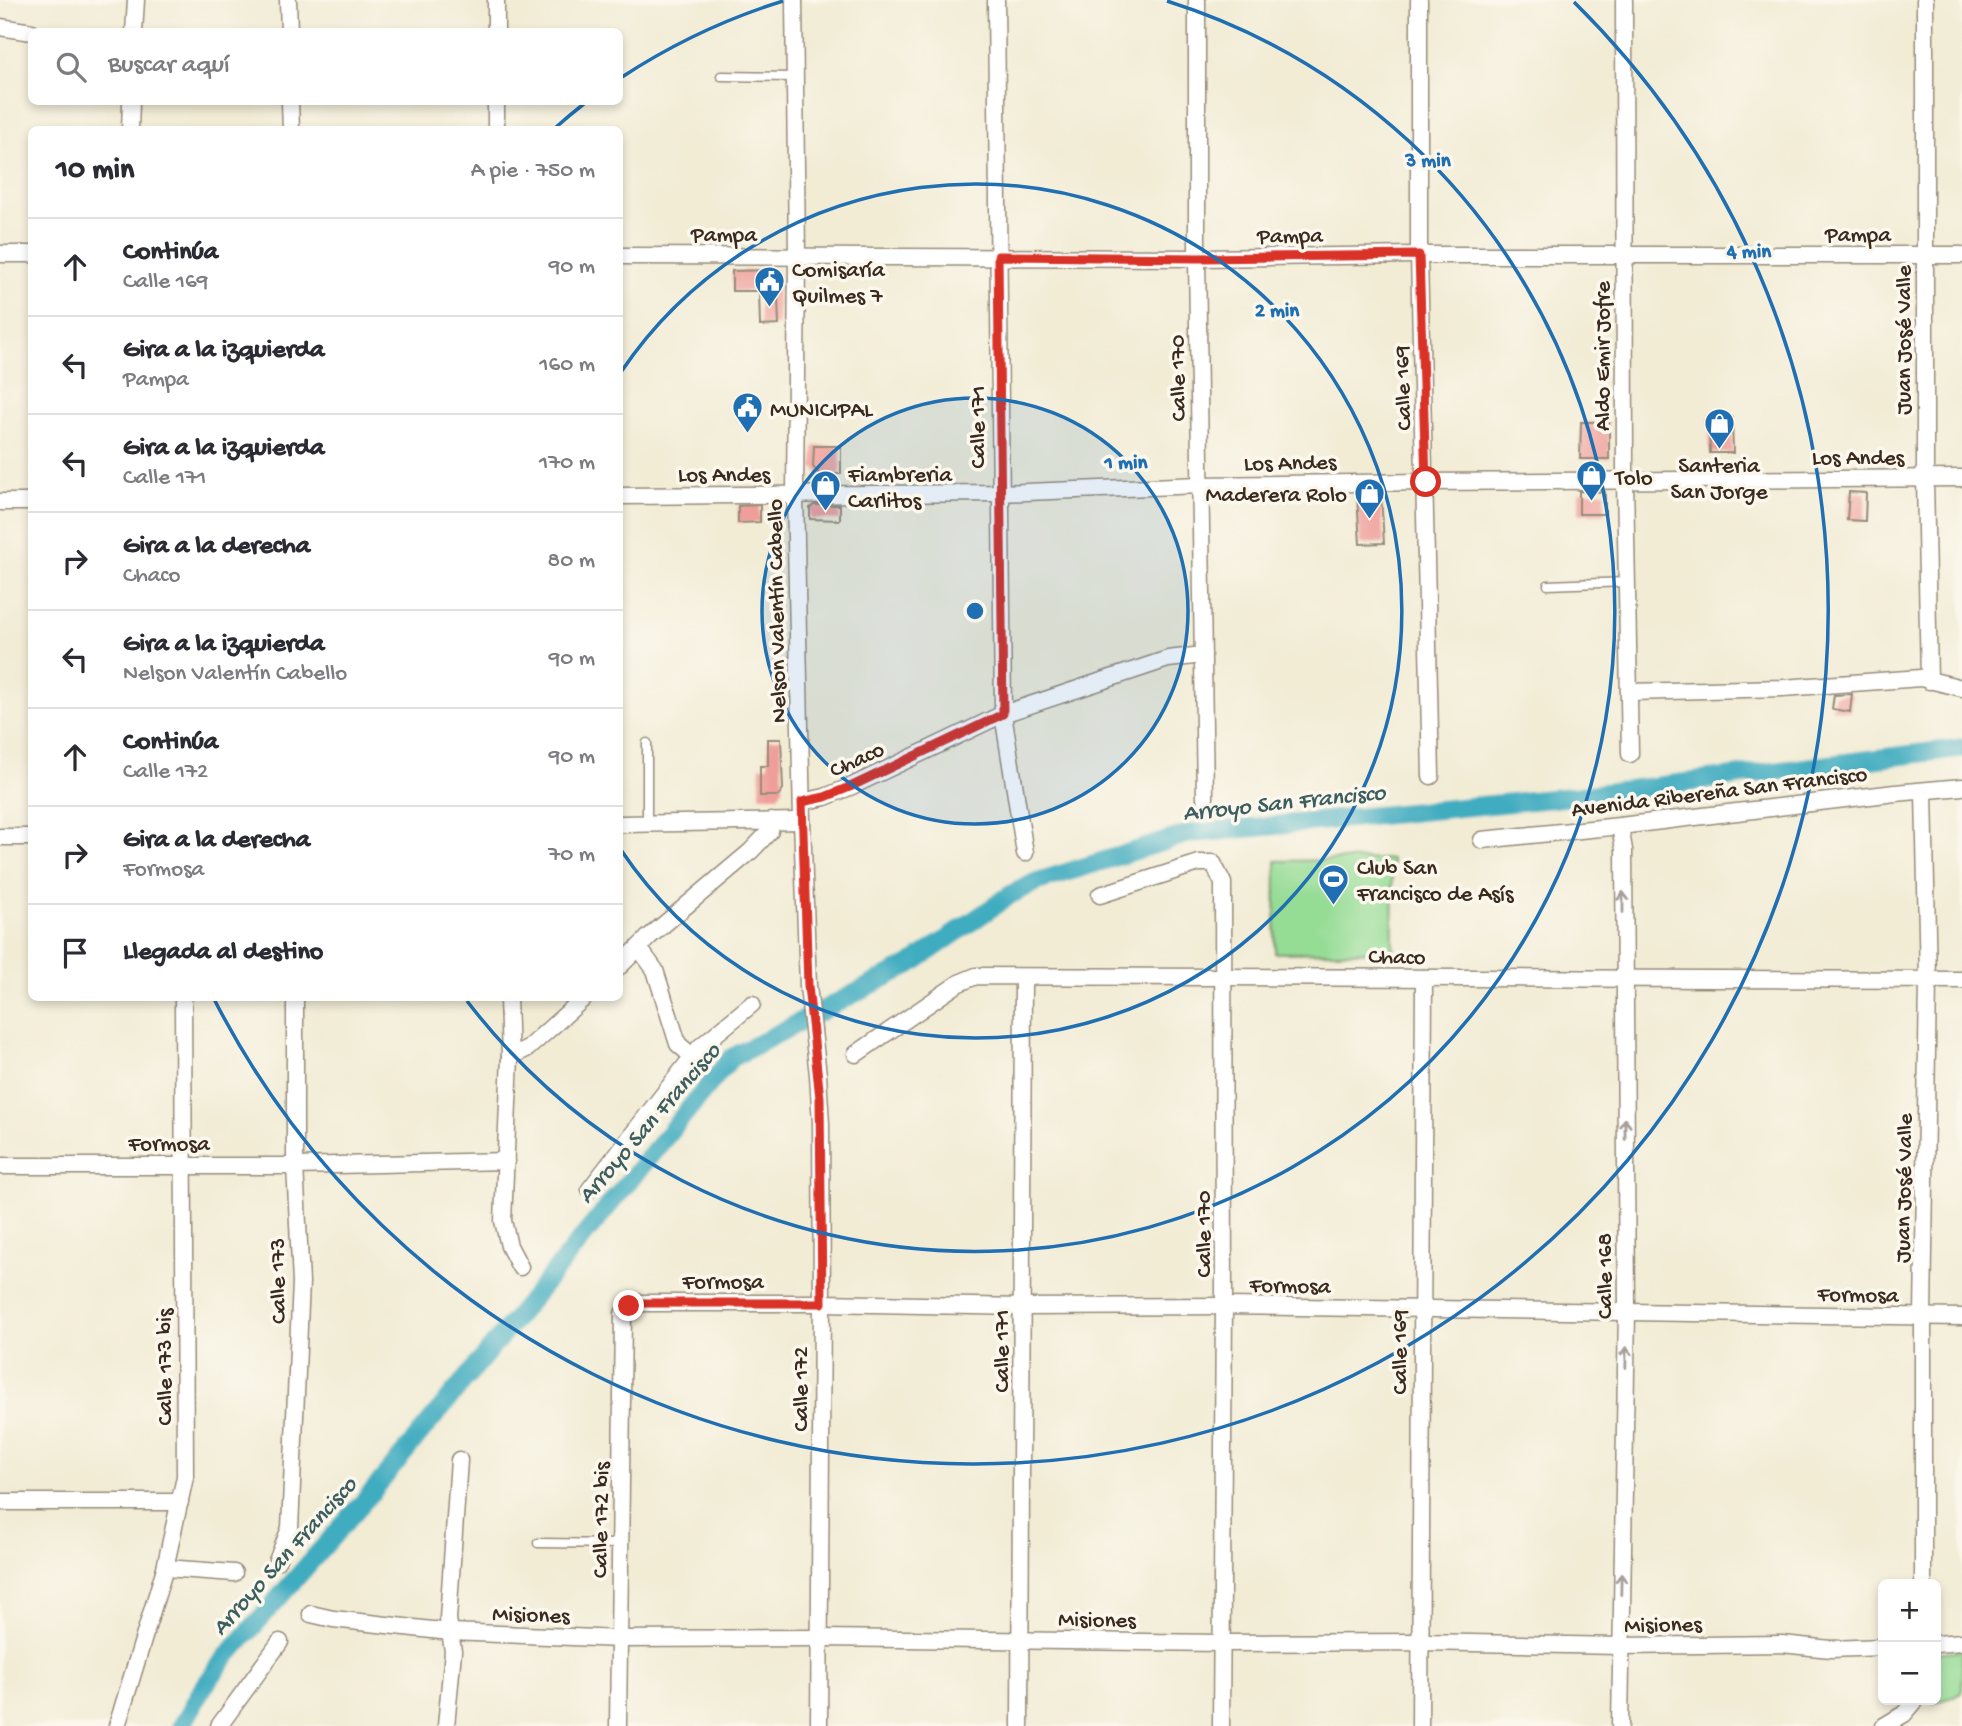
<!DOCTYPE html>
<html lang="es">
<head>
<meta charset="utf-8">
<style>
  body { margin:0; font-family:"Gochi Hand",sans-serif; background:#f7f7f7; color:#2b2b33 }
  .controls { position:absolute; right:21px; bottom:21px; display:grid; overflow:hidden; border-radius:10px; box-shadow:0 4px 10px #0003 }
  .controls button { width:63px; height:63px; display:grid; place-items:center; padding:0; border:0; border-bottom:2px solid #e1e1e2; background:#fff; color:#2b2b33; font:35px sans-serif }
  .stop { position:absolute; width:21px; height:21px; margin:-16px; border:5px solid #d93025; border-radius:50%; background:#fff }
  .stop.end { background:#d93025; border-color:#fff; box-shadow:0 2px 7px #0008 }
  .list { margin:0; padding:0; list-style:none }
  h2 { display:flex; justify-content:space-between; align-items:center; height:91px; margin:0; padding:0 28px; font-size:30px }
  h2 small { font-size:23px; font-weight:400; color:#7c7c81 }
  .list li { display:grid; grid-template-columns:46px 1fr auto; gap:21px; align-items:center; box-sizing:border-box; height:98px; padding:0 28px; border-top:2px solid #e1e1e2 }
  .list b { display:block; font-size:26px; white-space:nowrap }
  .list p { margin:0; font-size:23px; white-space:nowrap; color:#7c7c81 }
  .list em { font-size:23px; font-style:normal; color:#7c7c81 }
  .icon { flex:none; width:38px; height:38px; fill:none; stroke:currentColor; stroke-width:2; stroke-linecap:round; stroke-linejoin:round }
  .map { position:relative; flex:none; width:1962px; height:1726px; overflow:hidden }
  .search { position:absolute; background:#fff; box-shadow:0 4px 10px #0003; left:28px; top:28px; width:595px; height:77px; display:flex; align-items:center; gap:18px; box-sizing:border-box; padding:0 24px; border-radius:10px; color:#7c7c81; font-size:26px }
  .panel { position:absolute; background:#fff; box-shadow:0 4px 10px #0003; left:28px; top:126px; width:595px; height:875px; border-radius:10px }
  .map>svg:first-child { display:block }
  .green { fill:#95dc95; stroke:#68835a; stroke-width:2 }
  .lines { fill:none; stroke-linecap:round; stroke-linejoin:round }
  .canal { stroke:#41acc0; stroke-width:19 }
  .building { fill:#ef9e99 }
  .service-casing { stroke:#968b7a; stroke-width:11 }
  .minor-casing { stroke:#968b7a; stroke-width:19 }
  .service { stroke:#fff; stroke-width:8 }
  .minor { stroke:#fff; stroke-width:16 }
  .oneway { stroke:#a79f9a }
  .route { stroke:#d93025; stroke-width:9 }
  .ring { fill:none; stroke:#1f6fb2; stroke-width:3.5 }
  .labels { text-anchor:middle; stroke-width:7; stroke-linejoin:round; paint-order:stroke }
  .street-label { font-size:23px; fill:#3b2a1e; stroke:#fbf7ec }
  .poi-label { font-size:23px; fill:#3b2a1e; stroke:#fbf7ec; text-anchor:start }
  .water-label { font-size:24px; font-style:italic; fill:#3d5e5f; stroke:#fbf7ec }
  .centre { fill:#1f6fb2; stroke:#fbf7ec; stroke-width:3.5 }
  .ring-label { font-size:21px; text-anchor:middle; font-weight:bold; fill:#1f6fb2; stroke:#fbf7ec; stroke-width:7; stroke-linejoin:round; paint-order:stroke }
</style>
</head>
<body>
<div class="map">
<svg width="1962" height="1726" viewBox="0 0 1962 1726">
  <rect width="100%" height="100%" fill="#fbf7ec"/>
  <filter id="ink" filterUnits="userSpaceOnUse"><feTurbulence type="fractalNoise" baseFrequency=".0143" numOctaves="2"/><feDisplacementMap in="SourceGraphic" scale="14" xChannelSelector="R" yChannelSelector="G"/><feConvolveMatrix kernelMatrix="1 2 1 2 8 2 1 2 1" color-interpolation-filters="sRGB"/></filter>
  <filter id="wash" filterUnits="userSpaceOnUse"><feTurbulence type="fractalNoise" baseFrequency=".00686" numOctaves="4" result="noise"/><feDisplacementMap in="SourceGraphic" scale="28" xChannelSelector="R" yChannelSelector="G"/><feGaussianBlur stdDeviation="1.57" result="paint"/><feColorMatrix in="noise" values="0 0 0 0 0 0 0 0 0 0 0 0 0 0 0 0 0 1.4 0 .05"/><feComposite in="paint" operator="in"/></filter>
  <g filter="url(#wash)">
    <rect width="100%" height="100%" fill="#f2ecd5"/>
    <g class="green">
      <polygon points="1392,859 1393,951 1275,953 1276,861"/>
      <polygon points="1962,1650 1962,1693 1935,1703 1929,1700 1936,1700 1936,1653"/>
    </g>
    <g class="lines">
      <polyline class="canal" points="182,1726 201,1691 222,1662 372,1492 731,1058 911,964 1010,895 1036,882 1188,834 1578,796 1962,748"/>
    </g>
    <g id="blocks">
      <g class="building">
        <polygon points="777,270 779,325 760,326 759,291 732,291 732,271"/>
        <polygon points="1709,417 1732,417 1733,453 1710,453"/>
        <polygon points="1581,422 1609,422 1609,459 1580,459"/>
        <polygon points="814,446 841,446 841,474 819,474 813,467"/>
        <polygon points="1579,491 1605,492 1605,514 1579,514"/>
        <polygon points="1849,492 1866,493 1865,521 1847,520"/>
        <polygon points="1381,495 1384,543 1360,544 1357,496"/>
        <polygon points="760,505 760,522 738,523 738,506"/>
        <polygon points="814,505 840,505 840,520 810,519 810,508"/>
        <polygon points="1852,694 1850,712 1832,709 1834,695"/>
        <polygon points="768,739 781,739 783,789 778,796 760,796 760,766 768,766"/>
      </g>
    </g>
  </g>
  <g filter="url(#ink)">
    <use href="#blocks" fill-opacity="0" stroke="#968b7a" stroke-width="2"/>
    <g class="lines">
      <defs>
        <g id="service">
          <polyline points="721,76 795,77"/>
          <polyline points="1548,585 1627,582"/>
          <polyline points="647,743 647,823"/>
          <polyline points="538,1543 622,1544"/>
        </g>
        <g id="minor">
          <polyline points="288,0 289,32"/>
          <polyline points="794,0 797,255 795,495 802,821 808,986 818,1075 821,1124 822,1303 819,1726"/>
          <polyline points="996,0 1003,714 1025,853"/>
          <polyline points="1197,0 1197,258 1205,798"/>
          <polyline points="1419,0 1419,255 1431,776"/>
          <polyline points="1624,0 1625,479 1630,754"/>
          <polyline points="1925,0 1925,478 1929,681"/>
          <polyline points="0,27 32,32"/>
          <polyline points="134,32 136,0"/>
          <polyline points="496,32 496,0"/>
          <polyline points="290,102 291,130"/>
          <polyline points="130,130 131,102"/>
          <polyline points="496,130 496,102"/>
          <polyline points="0,254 32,254"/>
          <polyline points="620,256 1197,258 1419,255 1962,255"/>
          <polyline points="620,496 999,493 1200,485 1426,482 1962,478"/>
          <polyline points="0,502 32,502"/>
          <polyline points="1630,692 1783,688 1921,678 1962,688"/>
          <polyline points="802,802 825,797 852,786 1003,714 1168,659 1203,655"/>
          <polyline points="620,824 802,821"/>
          <polyline points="0,837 32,837"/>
          <polyline points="1482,840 1620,826 1895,793 1962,787"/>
          <polyline points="1100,895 1199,863 1213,863 1223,883 1224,1306 1221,1726"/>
          <polyline points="639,948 655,970 678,1044 692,1056"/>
          <polyline points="620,966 649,937 751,851 770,831 771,821"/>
          <polyline points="508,998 510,1057 503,1221 509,1246 520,1267"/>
          <polyline points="856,1054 959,983 976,976 1962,980"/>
          <polyline points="510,1057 528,1048 584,998"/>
          <polyline points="0,1166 295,1166 506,1161"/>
          <polyline points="590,1189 700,1047 752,1004"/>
          <polyline points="0,1502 180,1502"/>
          <polyline points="277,1561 290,1528 301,1282 295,1166 295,998"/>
          <polyline points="165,1568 234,1573"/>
          <polyline points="1923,1584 1923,1317 1928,980 1924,792"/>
          <polyline points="311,1614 333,1619 450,1632 620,1639 820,1638 1220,1643 1421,1642 1620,1646 1782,1644 1830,1649 1883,1647"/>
          <polyline points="1936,1644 1962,1642"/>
          <polyline points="117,1726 165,1568 185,1477 183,998"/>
          <polyline points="219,1726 280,1642"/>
          <polyline points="446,1726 453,1651 448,1619 459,1460"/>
          <polyline points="618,1726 623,1314 629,1306 635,1303 822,1303 1023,1307 1224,1306 1962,1317"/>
          <polyline points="1020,1726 1023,977"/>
          <polyline points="1420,1726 1424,978"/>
          <polyline points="1620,1726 1627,1310 1624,850 1620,826"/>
          <polyline points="1884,1726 1904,1714 1916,1700"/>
        </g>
      </defs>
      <use href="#service" class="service-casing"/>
      <use href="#minor" class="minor-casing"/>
      <use href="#service" class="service"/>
      <use href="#minor" class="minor"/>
    </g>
    <defs><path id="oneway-shaft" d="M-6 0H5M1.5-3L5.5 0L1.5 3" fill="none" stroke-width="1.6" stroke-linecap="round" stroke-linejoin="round" transform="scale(1.75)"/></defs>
    <g class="oneway">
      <use href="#oneway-shaft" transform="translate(1623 902) rotate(-90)"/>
      <use href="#oneway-shaft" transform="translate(1625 1129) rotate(-91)"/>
      <use href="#oneway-shaft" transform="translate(1626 1357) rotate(-89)"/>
      <use href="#oneway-shaft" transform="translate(1621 1584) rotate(-89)"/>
    </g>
  </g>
  <g class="lines" filter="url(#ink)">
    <polyline class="route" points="629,1306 635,1303 822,1303 820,1098 808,986 802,802 825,797 852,786 1003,714 998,256 1197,258 1419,255 1426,482"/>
  </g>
  <circle cx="975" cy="611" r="213" fill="#1f6fb2" fill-opacity=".12"/>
  <g class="ring">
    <circle cx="975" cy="611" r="213"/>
    <path d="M621 372A427 427 0 1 1 621 850"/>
    <path d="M555 128A640 640 0 0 1 585 103M622 77A640 640 0 0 1 783 1M1167 1A640 640 0 1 1 467 1001"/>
    <path d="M1574 2A854 854 0 1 1 214 999"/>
  </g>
  <defs>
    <symbol id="civic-pin" viewBox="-11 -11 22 30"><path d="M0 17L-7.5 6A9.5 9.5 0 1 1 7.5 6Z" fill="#1f6fb2" stroke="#fbf7ec"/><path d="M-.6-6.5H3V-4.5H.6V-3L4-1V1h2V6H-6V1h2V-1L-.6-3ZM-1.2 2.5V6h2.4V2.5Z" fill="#fff"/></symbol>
    <symbol id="shop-pin" viewBox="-11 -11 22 30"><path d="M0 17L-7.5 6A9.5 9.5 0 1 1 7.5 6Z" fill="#1f6fb2" stroke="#fbf7ec"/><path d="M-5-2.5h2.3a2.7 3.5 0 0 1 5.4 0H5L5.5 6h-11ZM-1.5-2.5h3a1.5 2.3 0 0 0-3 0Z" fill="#fff"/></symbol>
    <symbol id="stadium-pin" viewBox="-11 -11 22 30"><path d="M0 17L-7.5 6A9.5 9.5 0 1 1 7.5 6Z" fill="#1f6fb2" stroke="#fbf7ec"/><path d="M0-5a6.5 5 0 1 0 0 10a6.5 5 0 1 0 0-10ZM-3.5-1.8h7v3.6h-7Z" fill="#fff"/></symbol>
  </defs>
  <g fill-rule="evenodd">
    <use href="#civic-pin" x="752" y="264" width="35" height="47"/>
    <use href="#civic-pin" x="730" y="390" width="35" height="47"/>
    <use href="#shop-pin" x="1702" y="406" width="35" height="47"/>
    <use href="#shop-pin" x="1574" y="458" width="35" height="47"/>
    <use href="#shop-pin" x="808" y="468" width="35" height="47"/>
    <use href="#shop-pin" x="1352" y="476" width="35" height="47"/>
    <use href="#stadium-pin" x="1316" y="862" width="35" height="47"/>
  </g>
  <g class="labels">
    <g class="street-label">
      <text x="724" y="241">Pampa</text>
      <text x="1858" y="241">Pampa</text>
      <text transform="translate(1290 234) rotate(-1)" y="8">Pampa</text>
      <text transform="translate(1902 340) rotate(-90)" y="8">Juan José Valle</text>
      <text transform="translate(1601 356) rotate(-90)" y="8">Aldo Emir Jofre</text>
      <text transform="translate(1176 378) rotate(-91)" y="8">Calle 170</text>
      <text transform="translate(1401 388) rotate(-92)" y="8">Calle 169</text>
      <text transform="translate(976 427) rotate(-90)" y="8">Calle 171</text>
      <text x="1858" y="464">Los Andes</text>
      <text transform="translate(1290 461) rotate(-1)" y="8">Los Andes</text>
      <text x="724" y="481">Los Andes</text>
      <text transform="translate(775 611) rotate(-91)" y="8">Nelson Valentín Cabello</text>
      <text transform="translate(856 758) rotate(-25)" y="8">Chaco</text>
      <text transform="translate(1719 790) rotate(-7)" y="8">Avenida Ribereña San Francisco</text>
      <text transform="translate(1397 955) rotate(1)" y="8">Chaco</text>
      <text x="169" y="1150">Formosa</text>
      <text transform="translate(1902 1188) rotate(-89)" y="8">Juan José Valle</text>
      <text transform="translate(1202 1234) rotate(-90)" y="8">Calle 170</text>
      <text transform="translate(1603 1276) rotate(-90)" y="8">Calle 168</text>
      <text x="723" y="1288">Formosa</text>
      <text transform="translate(276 1281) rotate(-91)" y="8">Calle 173</text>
      <text transform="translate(1290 1284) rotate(1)" y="8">Formosa</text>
      <text transform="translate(1858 1293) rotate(1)" y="8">Formosa</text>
      <text transform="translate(1000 1351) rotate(-90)" y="8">Calle 171</text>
      <text transform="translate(1398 1352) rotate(-90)" y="8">Calle 169</text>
      <text transform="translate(163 1367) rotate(-90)" y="8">Calle 173 bis</text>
      <text transform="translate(799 1389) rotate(-90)" y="8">Calle 172</text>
      <text transform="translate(599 1520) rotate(-89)" y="8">Calle 172 bis</text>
      <text transform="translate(531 1613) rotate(2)" y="8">Misiones</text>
      <text transform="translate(1097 1618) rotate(1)" y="8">Misiones</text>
      <text transform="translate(1663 1623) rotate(-1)" y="8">Misiones</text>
    </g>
    <g class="poi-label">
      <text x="792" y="276">Comisaría<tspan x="792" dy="26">Quilmes 7</tspan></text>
      <text x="770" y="416">MUNICIPAL</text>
      <text x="1719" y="472" text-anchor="middle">Santeria<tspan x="1719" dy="26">San Jorge</tspan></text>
      <text x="848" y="481">Fiambreria<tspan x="848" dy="26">Carlitos</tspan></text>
      <text x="1615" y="484">Tolo</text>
      <text x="1347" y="501" text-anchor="end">Maderera Rolo</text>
      <text x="1357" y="874">Club San<tspan x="1357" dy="26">Francisco de Asís</tspan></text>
    </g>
    <g class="water-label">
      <text transform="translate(1284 801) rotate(-6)" y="8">Arroyo San Francisco</text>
      <text transform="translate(648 1122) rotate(-49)" y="8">Arroyo San Francisco</text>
      <text transform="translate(283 1555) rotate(-48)" y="8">Arroyo San Francisco</text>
    </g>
  </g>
  <circle cx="975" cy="611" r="10" class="centre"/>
  <g class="ring-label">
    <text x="1428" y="166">3 min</text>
    <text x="1749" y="257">4 min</text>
    <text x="1277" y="316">2 min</text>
    <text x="1126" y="468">1 min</text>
  </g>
</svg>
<div class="controls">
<button>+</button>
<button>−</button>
</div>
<div class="stop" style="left:1426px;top:482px"></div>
<div class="stop end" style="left:629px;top:1306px"></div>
<div class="search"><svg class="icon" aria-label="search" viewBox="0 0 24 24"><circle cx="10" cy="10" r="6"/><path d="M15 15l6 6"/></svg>Buscar aquí</div>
<section class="panel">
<h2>10 min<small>A pie · 750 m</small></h2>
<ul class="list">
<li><svg class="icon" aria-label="ahead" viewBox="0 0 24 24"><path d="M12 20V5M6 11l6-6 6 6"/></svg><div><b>Continúa</b><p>Calle 169</p></div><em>90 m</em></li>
<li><svg class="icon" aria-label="left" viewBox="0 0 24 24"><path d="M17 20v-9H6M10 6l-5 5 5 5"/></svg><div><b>Gira a la izquierda</b><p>Pampa</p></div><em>160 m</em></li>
<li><svg class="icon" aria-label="left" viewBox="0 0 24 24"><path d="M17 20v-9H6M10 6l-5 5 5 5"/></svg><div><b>Gira a la izquierda</b><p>Calle 171</p></div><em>170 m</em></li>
<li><svg class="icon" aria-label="right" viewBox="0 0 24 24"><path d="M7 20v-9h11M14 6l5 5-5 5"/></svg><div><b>Gira a la derecha</b><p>Chaco</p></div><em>80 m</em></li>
<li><svg class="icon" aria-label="left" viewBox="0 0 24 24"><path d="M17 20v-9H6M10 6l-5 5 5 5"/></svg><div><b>Gira a la izquierda</b><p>Nelson Valentín Cabello</p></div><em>90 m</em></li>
<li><svg class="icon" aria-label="ahead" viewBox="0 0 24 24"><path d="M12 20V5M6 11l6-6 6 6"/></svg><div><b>Continúa</b><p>Calle 172</p></div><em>90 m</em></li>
<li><svg class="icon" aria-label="right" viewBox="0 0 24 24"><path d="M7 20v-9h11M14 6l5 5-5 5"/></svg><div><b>Gira a la derecha</b><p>Formosa</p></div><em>70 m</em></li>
<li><svg class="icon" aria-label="arrive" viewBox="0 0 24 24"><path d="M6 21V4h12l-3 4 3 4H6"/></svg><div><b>Llegada al destino</b></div></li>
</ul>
</section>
</div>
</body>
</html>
